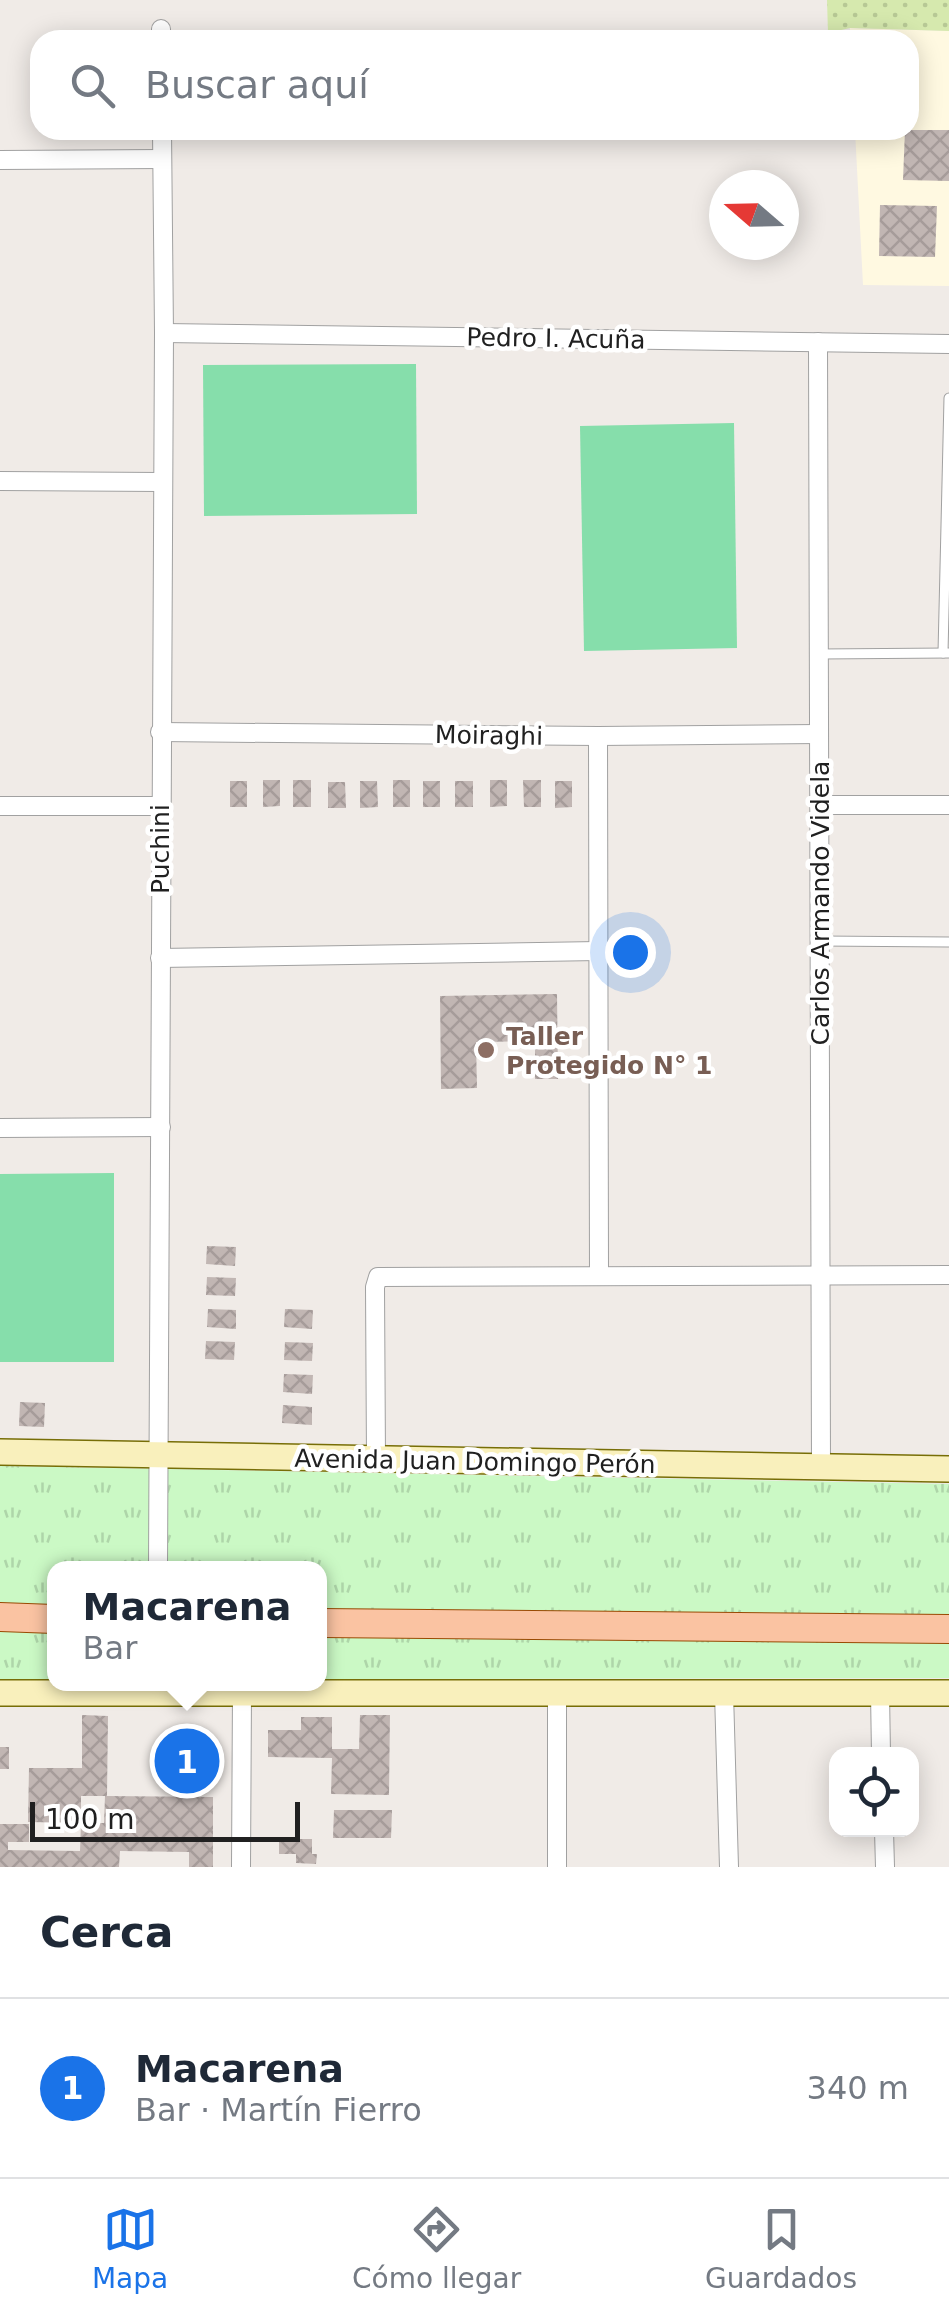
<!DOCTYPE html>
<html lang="es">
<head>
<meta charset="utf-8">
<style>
  body { margin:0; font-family:"DejaVu Sans",sans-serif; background:#f2f2f3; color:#1f2937 }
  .controls { position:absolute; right:30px; bottom:30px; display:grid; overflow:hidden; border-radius:20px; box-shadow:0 5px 25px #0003 }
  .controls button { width:90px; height:90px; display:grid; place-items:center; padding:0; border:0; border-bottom:2px solid #e0e1e3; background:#fff; color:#1f2937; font:50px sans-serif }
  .compass { position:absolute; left:709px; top:170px; width:90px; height:90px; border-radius:50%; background:#fff; box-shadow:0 5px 25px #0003; rotate:290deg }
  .scale { position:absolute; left:30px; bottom:25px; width:270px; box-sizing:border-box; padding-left:10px; border:5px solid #202020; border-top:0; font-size:28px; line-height:35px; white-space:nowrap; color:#202020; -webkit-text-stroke:8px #fff; paint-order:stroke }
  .you { position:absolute; left:630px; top:952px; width:35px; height:35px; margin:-25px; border:8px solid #fff; border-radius:50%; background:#1a73e8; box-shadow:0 0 0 15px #1a73e833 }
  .badge { display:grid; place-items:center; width:65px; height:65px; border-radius:50%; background:#1a73e8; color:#fff; font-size:32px; font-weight:700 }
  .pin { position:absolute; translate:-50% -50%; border:5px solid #fff; box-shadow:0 2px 10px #0006 }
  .popup { position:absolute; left:47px; top:1561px; width:280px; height:130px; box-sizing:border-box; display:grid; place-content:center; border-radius:20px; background:#fff; filter:drop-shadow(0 2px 8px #0005); font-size:32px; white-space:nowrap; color:#747a83 }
  .popup b { font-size:38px; color:#1f2937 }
  .popup::after { content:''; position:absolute; left:50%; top:100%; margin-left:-20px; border:20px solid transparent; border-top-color:#fff }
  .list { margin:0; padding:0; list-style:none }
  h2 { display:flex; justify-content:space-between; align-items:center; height:130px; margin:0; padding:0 40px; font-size:42px }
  h2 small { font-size:32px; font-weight:400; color:#747a83 }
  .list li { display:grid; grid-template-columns:65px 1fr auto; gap:30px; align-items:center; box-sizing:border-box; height:180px; padding:0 40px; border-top:2px solid #e0e1e3 }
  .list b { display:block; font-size:38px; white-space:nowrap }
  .list p { margin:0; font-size:32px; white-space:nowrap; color:#747a83 }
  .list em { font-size:32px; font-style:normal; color:#747a83 }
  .icon { flex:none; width:55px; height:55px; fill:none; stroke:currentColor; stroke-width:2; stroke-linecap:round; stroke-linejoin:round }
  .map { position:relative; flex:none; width:949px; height:1867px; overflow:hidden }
  .search { position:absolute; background:#fff; box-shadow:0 5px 25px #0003; left:30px; right:30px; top:30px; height:110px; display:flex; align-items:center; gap:25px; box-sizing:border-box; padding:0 35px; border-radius:30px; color:#747a83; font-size:38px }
  .sheet { height:310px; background:#fff }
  nav { display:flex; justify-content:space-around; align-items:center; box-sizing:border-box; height:140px; border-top:2px solid #e0e1e3; background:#fff; font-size:28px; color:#747a83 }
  nav a { display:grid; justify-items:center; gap:5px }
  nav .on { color:#1a73e8 }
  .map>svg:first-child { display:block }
  .education { fill:#fff9e1 }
  .grass { fill:url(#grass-dots) }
  .park { fill:url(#park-tufts) }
  .pitch { fill:#86deab }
  .building { fill:url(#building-cross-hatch) }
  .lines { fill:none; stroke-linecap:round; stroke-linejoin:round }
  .lane-casing { stroke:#a1a1a1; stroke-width:11 }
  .street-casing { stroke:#a1a1a1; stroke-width:20 }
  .secondary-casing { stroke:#776e07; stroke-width:28 }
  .primary-casing { stroke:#994a03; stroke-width:30 }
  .lane { stroke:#fff; stroke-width:9 }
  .street { stroke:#fff; stroke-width:18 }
  .secondary { stroke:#f9f0bc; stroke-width:25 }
  .primary { stroke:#fac3a2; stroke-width:28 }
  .education-dot { fill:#8d6e63; stroke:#fff; stroke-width:4 }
  .labels { text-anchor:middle; stroke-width:9; stroke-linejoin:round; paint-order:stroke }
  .street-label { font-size:25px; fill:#202020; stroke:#fff }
  .education-label { font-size:25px; font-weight:bold; fill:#785e54; stroke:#fff; text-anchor:start }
</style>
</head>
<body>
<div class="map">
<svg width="949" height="1867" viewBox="0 0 949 1867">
  <defs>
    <pattern id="grass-dots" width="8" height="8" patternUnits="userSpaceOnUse" patternTransform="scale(2.5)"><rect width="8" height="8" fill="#d6e9ae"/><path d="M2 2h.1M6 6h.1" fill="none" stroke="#b7c895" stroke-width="1.8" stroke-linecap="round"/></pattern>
    <pattern id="park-tufts" width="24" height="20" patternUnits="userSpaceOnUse" patternTransform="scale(2.5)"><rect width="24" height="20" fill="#cbf9c5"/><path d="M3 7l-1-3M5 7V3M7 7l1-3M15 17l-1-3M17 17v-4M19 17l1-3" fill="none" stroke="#aed5a9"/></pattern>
    <pattern id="building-cross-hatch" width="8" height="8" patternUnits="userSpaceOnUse" patternTransform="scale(2.5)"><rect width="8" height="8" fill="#c1b6b3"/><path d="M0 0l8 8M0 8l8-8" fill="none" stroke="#a69c9a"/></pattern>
  </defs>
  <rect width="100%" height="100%" fill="#f0ebe7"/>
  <polygon class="education" points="850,28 949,31 949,286 863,285 855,130 909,130 909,40 850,40"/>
  <polygon class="grass" points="827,0 949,0 949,31 850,28 828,33"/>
  <polygon class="park" points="0,1466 949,1484 949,1678 320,1679 320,1568 54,1568 54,1679 0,1679"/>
  <g class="pitch">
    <polygon points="416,364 417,514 204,516 203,365"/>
    <polygon points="734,423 737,648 584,651 580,426"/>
    <polygon points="114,1173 114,1362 0,1362 0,1174"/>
  </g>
  <g class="building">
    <polygon points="905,130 949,130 949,181 903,180"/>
    <polygon points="880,205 937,206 935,257 879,256"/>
    <polygon points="263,780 280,780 280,806 263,807"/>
    <rect x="293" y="780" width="18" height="27"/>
    <rect x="393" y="780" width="17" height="27"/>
    <polygon points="490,780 507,780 507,806 490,807"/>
    <polygon points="523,780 541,780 541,807 524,807"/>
    <rect x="230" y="781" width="17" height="26"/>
    <polygon points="360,781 377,781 378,807 360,808"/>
    <rect x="423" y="781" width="17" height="26"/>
    <rect x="455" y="781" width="18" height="26"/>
    <polygon points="555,781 572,781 572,807 555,808"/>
    <polygon points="328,782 345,782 346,808 328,808"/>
    <polygon points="557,994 558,1079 535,1079 535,1041 476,1042 477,1088 441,1089 440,996"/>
    <polygon points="207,1246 236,1247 235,1266 206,1264"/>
    <polygon points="207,1277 236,1278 235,1296 206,1295"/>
    <polygon points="208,1309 236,1310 236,1329 207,1327"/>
    <polygon points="285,1309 313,1310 312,1329 284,1327"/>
    <polygon points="206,1341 235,1342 234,1360 205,1359"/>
    <polygon points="285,1342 313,1343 312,1361 284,1360"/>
    <polygon points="284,1374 313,1375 312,1394 283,1392"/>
    <polygon points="20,1402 45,1403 44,1427 19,1426"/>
    <polygon points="283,1405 312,1407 312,1425 282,1423"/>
    <polygon points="82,1715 108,1716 107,1796 213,1797 213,1867 189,1867 189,1852 120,1851 119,1867 0,1867 0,1824 29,1824 29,1842 8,1842 8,1850 80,1851 81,1823 104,1823 105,1796 81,1796 81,1823 28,1822 29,1768 82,1768"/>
    <polygon points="360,1715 390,1715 389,1795 331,1794 332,1758 268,1757 268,1730 301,1730 301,1717 332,1717 332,1749 359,1749"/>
    <rect x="0" y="1747" width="9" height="22"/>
    <polygon points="334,1810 392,1810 391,1838 333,1838"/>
    <polygon points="279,1839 312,1839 312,1854 317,1854 316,1864 296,1863 296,1854 279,1854"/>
  </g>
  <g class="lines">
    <defs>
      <g id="lane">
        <polyline points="943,653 949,398"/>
        <polyline points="820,654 949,653"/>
        <polyline points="820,941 949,942"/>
      </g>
      <g id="street">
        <polyline points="161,29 161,40"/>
        <polyline points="0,160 162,159"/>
        <polyline points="164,333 949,344"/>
        <polyline points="818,342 821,1465"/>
        <polyline points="0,481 161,482"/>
        <polyline points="160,732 598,736 819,734"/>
        <polyline points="598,736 599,1275"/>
        <polyline points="820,805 949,805"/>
        <polyline points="0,806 159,806"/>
        <polyline points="160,958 598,951"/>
        <polyline points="0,1128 161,1127"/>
        <polyline points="376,1460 375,1287 378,1277 949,1275"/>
        <polyline points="158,1568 164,333 162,130"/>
        <polyline points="724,1693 729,1867"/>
        <polyline points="880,1693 881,1754"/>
        <polyline points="884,1830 885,1867"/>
        <polyline points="241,1867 242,1693"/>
        <polyline points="557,1867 557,1693"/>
      </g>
      <g id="secondary">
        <polyline points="0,1452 949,1469"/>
        <polyline points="0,1693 949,1693"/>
      </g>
      <g id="primary">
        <polyline points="0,1617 54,1619"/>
        <polyline points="320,1623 949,1629"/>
      </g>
    </defs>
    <use href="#lane" class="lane-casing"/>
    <use href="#street" class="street-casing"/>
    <use href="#secondary" class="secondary-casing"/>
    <use href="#primary" class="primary-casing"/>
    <use href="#lane" class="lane"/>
    <use href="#street" class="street"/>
    <use href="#secondary" class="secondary"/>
    <use href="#primary" class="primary"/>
  </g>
  <circle class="education-dot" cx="486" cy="1050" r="10"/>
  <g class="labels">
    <g class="street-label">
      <text transform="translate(556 338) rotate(1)" y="9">Pedro I. Acuña</text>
      <text transform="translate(489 735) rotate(1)" y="9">Moiraghi</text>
      <text transform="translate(160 849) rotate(-90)" y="9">Puchini</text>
      <text transform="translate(820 903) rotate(-90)" y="9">Carlos Armando Videla</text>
      <text transform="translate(475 1461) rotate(1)" y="9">Avenida Juan Domingo Perón</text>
    </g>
    <g class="education-label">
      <text x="506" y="1045">Taller<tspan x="506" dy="29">Protegido N° 1</tspan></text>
    </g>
  </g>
</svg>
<div class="controls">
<button><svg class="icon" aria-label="locate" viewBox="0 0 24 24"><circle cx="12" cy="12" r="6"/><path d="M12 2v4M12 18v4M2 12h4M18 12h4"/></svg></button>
</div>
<svg class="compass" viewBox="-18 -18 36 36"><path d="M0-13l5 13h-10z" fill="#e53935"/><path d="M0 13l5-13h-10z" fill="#747a83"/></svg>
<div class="scale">100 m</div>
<div class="you"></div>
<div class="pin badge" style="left:187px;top:1761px">1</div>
<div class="popup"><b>Macarena</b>Bar</div>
<div class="search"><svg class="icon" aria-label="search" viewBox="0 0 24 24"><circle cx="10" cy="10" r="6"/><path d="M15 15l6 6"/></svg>Buscar aquí</div>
</div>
<section class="sheet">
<h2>Cerca<small></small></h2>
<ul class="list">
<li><span class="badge">1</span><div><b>Macarena</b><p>Bar · Martín Fierro</p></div><em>340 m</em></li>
</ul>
</section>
<nav>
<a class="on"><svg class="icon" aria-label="map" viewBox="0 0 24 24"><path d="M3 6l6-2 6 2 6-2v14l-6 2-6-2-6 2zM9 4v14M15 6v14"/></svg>Mapa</a>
<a><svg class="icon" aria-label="directions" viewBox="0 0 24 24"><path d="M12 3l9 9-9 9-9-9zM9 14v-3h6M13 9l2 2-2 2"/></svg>Cómo llegar</a>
<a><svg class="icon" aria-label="saved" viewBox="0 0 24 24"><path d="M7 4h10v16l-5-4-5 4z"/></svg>Guardados</a>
</nav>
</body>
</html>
